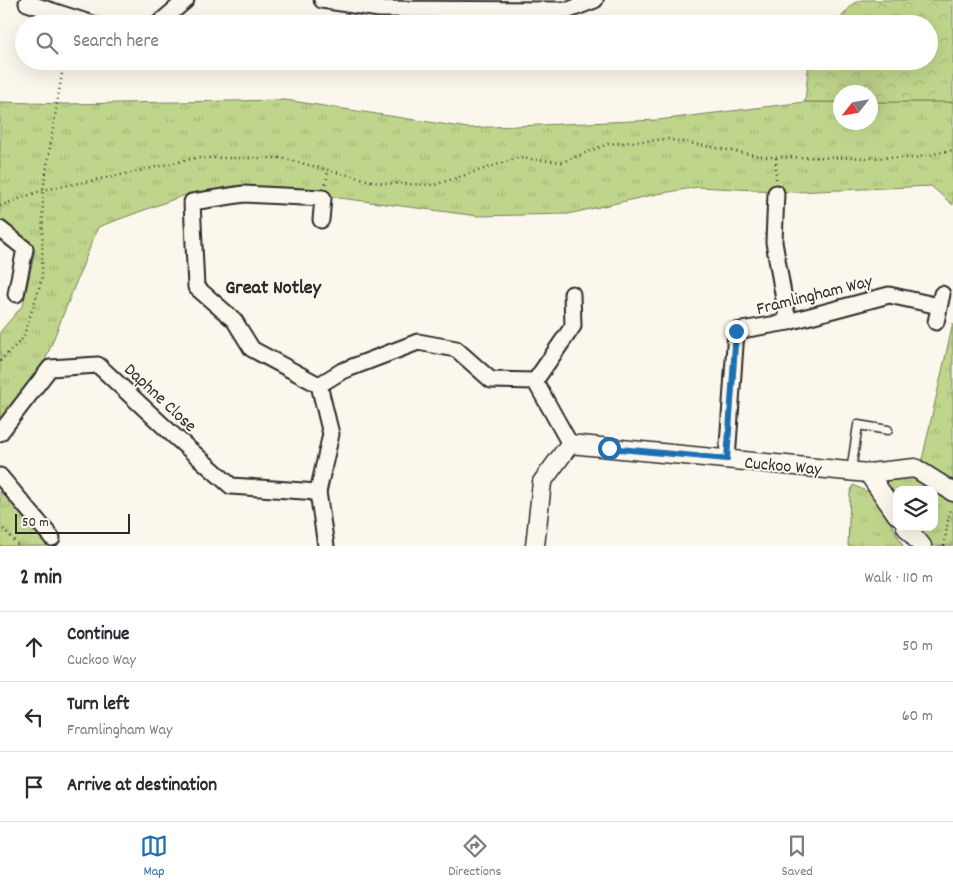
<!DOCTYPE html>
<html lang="en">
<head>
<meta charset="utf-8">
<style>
  body { margin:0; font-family:Dekko,sans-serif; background:#f2f2f3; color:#2b2b33 }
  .controls { position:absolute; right:15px; bottom:15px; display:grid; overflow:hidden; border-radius:10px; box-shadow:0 5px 20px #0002 }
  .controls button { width:45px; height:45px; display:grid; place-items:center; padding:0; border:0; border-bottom:1px solid #e1e1e2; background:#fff; color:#2b2b33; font:25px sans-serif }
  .compass { position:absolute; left:833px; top:85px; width:45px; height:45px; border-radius:50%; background:#fff; box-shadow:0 5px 20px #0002; rotate:239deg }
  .scale { position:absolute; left:15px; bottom:12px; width:115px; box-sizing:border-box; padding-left:5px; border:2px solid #2b2b2b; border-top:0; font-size:14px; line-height:18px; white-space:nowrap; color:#2b2b2b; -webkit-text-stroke:4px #fbf7ec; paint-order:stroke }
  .stop { position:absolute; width:15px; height:15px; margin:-11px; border:4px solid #1f6fb2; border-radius:50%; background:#fff }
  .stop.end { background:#1f6fb2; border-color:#fff; box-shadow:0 1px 5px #0008 }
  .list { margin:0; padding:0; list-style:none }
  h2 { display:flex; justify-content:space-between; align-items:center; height:65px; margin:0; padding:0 20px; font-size:21px }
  h2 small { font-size:16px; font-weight:400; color:#7c7c81 }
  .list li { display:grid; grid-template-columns:32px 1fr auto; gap:15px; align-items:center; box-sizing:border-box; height:70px; padding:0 20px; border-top:1px solid #e1e1e2 }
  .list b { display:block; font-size:19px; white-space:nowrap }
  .list p { margin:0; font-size:16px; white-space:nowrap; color:#7c7c81 }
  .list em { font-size:16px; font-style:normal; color:#7c7c81 }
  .icon { flex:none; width:28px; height:28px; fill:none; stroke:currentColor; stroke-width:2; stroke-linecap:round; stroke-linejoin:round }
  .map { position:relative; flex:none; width:953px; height:546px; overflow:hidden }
  .search { position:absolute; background:#fff; box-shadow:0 5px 20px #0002; left:15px; right:15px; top:15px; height:55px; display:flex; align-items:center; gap:12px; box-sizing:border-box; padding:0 18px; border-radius:28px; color:#7c7c81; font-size:19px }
  .sheet { height:275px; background:#fff }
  nav { display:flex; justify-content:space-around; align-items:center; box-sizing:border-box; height:70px; border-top:1px solid #e1e1e2; background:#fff; font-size:14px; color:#7c7c81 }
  nav a { display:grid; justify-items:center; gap:2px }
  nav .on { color:#1f6fb2 }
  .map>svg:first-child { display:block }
  .grass { fill:url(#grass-tufts); stroke:#75805b }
  .forest { fill:url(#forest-crowns); stroke:#75805b }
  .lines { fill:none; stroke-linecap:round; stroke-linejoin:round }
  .service-casing { stroke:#2b2b2b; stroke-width:11 }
  .minor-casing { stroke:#2b2b2b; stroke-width:19 }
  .tertiary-casing { stroke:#2b2b2b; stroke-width:21 }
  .path { stroke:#2b2b2b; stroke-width:2.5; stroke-dasharray:1 4; stroke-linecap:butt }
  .service { stroke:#fbf7ec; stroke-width:8 }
  .minor { stroke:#fbf7ec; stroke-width:15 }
  .tertiary { stroke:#fbf7ec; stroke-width:18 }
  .route { stroke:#1f6fb2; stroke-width:6 }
  .labels { text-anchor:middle; stroke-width:4; stroke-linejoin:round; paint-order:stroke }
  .street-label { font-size:18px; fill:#2b2b2b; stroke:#fbf7ec }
  .quarter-label { font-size:20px; font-weight:bold; fill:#2b2b2b; stroke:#fbf7ec }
</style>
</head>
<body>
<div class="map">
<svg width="953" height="546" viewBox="0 0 953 546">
  <defs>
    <pattern id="grass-tufts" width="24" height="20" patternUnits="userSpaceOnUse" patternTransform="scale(1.25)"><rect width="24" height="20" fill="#bfd58b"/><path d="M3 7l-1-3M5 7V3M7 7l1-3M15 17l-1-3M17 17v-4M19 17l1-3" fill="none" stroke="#a4b778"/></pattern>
    <pattern id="forest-crowns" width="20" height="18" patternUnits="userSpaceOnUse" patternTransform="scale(1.25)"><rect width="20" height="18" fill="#bfd58b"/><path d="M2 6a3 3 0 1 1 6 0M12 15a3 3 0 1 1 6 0" fill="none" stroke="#a4b778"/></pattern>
  </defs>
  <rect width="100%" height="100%" fill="#fbf7ec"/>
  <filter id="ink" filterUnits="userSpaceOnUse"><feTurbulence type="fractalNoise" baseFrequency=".02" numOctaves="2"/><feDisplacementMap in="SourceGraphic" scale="10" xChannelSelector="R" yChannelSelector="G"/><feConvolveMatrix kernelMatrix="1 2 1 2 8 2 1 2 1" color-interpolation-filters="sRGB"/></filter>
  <g filter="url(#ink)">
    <g class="grass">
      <polygon points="285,100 468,128 658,120 805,102 840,102 840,122 870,122 871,102 953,102 953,205 931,186 795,192 698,187 657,194 568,214 478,216 240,185 188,194 98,227 44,363 0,424 0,332 23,305 35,251 0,221 0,102 65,104"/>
      <polygon points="953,323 953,546 930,546 909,527 934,527 934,490 897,490 897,510 873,476 919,473"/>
      <polygon points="853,485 870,493 891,523 903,546 848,546 850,494"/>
      <polygon points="0,488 49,545 49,546 0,546"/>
    </g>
    <polygon class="forest" points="862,0 953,0 953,102 871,102 870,92 840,92 840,102 805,102 809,61 929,61 929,24 835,24 854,3"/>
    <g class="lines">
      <defs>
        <polyline id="service" points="851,471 858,425 888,430"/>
        <g id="minor">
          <polyline points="322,0 379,9 569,10 595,0"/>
          <polyline points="27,3 93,24"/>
          <polyline points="158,24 186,0"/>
          <polyline points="776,193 774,242 788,322"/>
          <polyline points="0,229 25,249 16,294"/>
          <polyline points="936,322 942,294"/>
          <polyline points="535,381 573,326 572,294"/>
          <polyline points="319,385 252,349 234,320 196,287 192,202 244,194 323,198 321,220"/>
          <polyline points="0,433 50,368 98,365 172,434 231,486 318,492"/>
          <polyline points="727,459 736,331 788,322 889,295 939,306"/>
          <polyline points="0,476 52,538"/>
          <polyline points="326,546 318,492 331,434 319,385 342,371 418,342 456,349 491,380 535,381 570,444"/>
        </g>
        <g id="tertiary">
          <polyline points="868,473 897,515"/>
          <polyline points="906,527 922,546"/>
          <polyline points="535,546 542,482 570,444 868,473 915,468 953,492"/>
        </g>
      </defs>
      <use href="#service" class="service-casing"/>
      <use href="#minor" class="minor-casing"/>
      <use href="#tertiary" class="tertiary-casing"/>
      <g class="path">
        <polyline points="776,179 776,157"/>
        <polyline points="326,184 328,170"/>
        <polyline points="0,206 43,190 126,174 195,158 282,158 379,183 434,185 518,158 562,162 608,144 667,139 766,157 914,158 953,150"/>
        <polyline points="0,361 23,338 42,279 43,190 64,61"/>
        <polyline points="0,525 19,546"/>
        <polyline points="944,546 950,508"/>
      </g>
      <use href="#service" class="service"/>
      <use href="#minor" class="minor"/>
      <use href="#tertiary" class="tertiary"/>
    </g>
  </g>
  <g class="lines" filter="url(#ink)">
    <polyline class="route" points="609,448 727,459 736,331"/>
  </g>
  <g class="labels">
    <g class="street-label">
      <text transform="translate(814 294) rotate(-14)" y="6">Framlingham Way</text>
      <text transform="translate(161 397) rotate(43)" y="6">Daphne Close</text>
      <text transform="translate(783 465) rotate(5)" y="6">Cuckoo Way</text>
    </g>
    <g class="quarter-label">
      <text x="273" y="293">Great Notley</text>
    </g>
  </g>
</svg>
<div class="controls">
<button><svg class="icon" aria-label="layers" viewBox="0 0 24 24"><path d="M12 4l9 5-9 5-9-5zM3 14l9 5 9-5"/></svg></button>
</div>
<svg class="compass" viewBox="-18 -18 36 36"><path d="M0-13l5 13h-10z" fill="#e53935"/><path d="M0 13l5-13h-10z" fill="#7c7c81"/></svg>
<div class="scale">50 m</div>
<div class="stop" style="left:609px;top:448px"></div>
<div class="stop end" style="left:736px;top:331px"></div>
<div class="search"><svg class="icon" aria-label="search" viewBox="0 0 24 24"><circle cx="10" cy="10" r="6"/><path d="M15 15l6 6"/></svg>Search here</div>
</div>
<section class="sheet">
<h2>2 min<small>Walk · 110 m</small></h2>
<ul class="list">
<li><svg class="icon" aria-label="ahead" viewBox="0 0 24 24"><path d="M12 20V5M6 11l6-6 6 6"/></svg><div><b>Continue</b><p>Cuckoo Way</p></div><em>50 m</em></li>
<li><svg class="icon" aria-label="left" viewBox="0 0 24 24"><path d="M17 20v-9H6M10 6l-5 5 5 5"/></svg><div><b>Turn left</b><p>Framlingham Way</p></div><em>60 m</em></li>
<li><svg class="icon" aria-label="arrive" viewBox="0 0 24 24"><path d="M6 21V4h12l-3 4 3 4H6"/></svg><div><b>Arrive at destination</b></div></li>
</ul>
</section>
<nav>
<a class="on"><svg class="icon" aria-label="map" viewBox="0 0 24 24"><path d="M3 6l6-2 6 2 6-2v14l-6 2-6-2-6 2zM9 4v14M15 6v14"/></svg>Map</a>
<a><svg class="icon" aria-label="directions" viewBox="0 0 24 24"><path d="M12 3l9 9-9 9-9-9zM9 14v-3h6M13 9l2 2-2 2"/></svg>Directions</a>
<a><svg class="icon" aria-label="saved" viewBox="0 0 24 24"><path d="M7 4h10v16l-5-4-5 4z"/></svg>Saved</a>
</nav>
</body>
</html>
